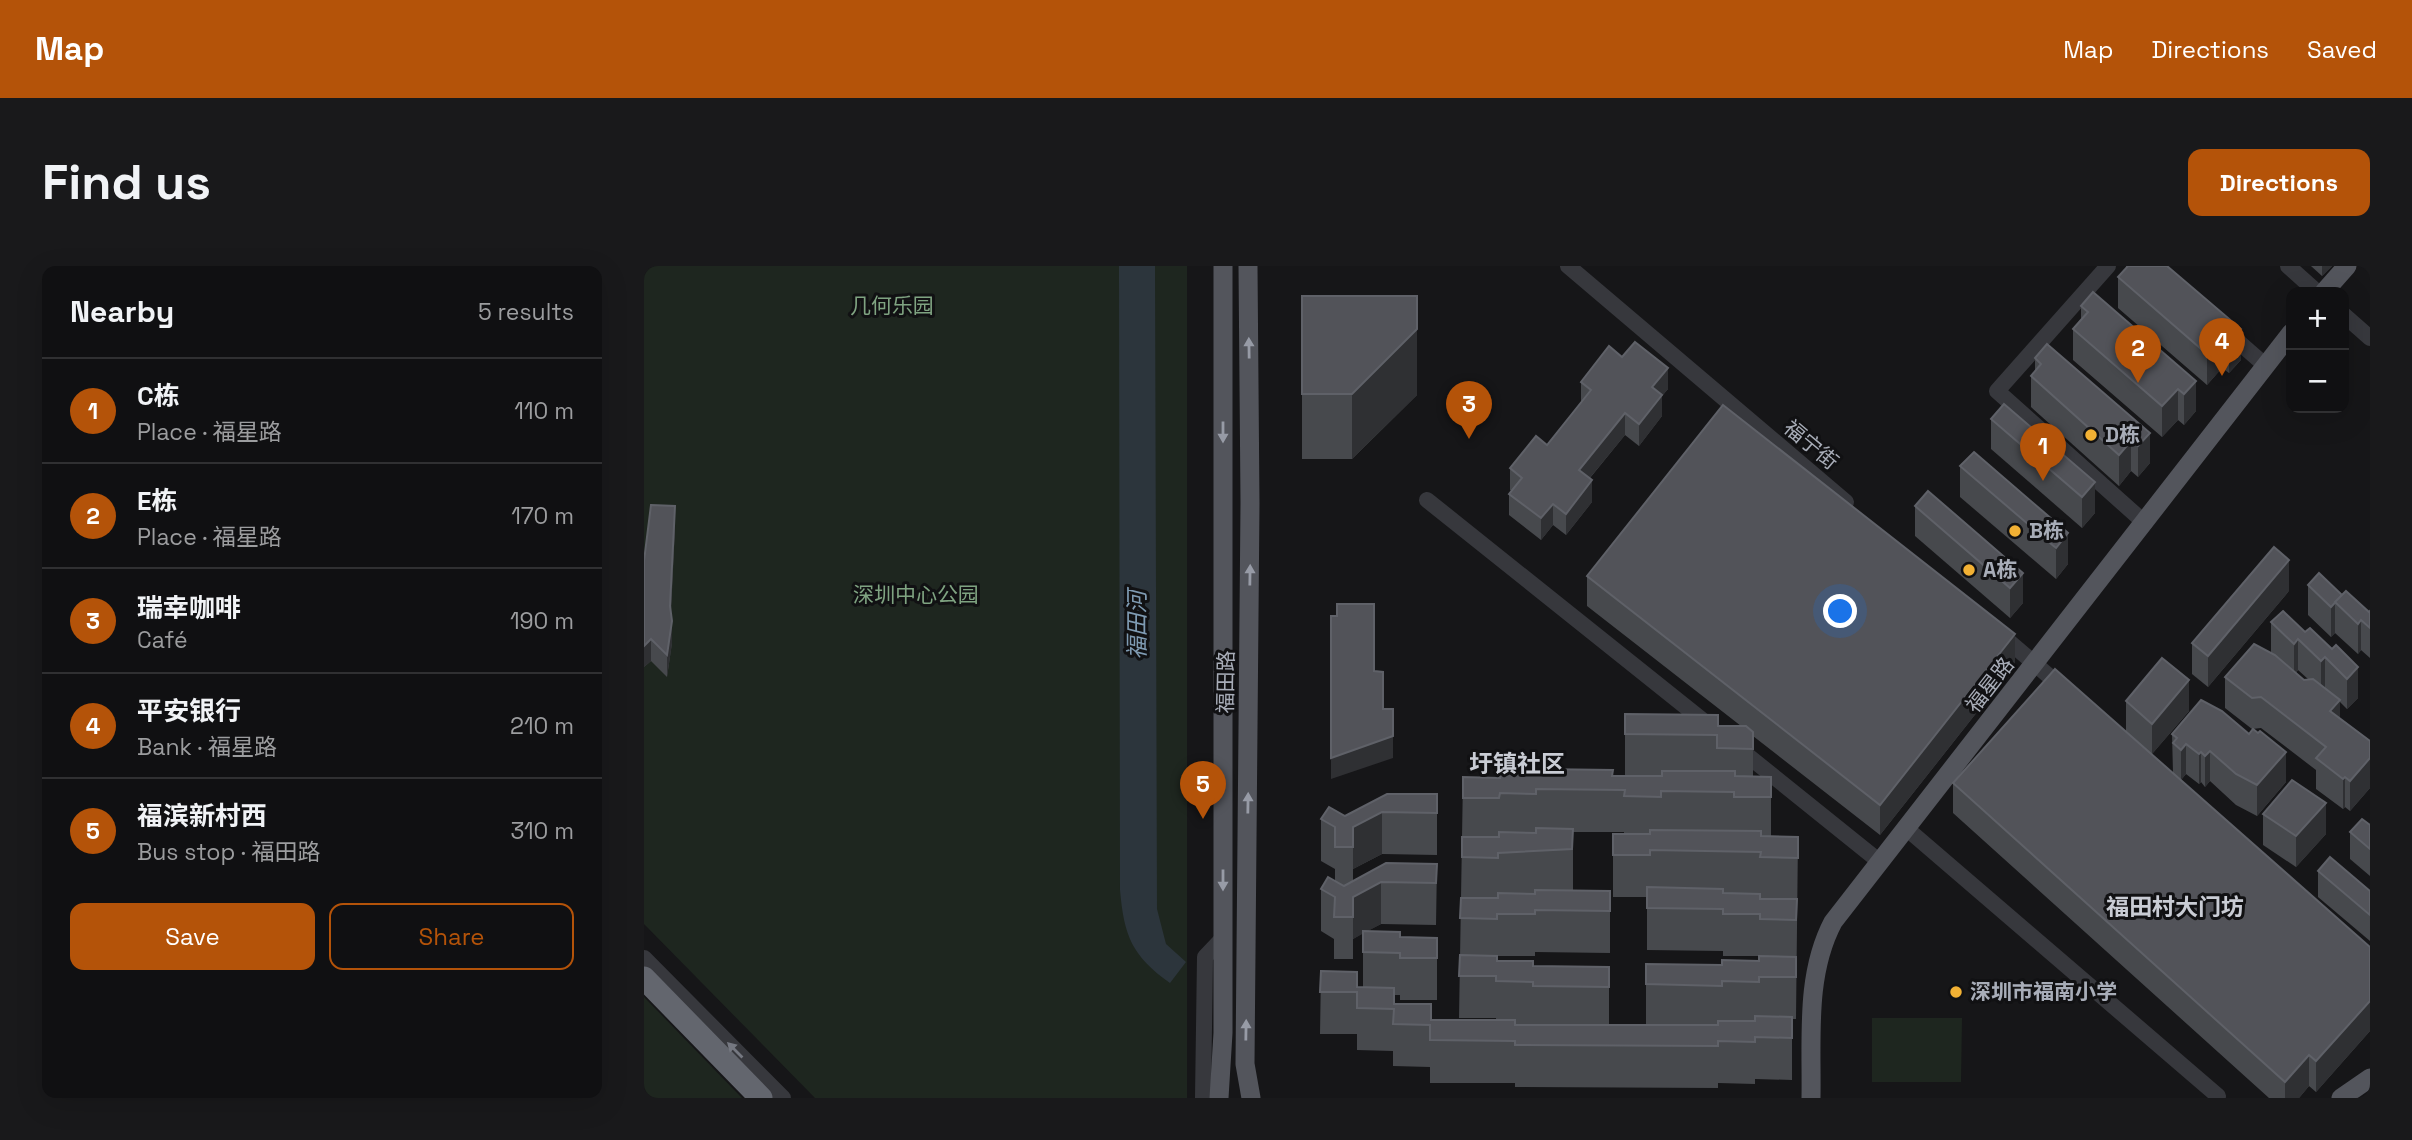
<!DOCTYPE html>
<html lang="en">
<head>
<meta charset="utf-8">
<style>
  body { margin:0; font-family:"Space Grotesk","Noto Sans SC",sans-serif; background:#19191b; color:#f1f3f6 }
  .controls { position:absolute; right:21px; top:21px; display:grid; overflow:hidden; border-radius:14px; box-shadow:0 7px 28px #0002 }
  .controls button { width:63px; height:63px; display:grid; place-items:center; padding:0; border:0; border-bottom:2px solid #303032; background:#101012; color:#f1f3f6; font:35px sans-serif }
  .you { position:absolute; left:1197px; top:346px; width:24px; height:24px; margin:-18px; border:5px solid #fff; border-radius:50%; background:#1a73e8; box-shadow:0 0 0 10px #1a73e833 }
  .badge { display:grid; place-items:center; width:46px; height:46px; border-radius:50%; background:#b45309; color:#fff; font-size:23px; font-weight:700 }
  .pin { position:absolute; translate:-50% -58px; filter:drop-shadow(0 2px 4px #0008) }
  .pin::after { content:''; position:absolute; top:37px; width:24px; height:21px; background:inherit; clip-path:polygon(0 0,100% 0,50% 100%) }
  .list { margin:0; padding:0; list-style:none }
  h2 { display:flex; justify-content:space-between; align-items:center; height:91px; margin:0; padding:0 28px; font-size:30px }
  h2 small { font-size:23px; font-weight:400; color:#9c9d9f }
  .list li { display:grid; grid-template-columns:46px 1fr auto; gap:21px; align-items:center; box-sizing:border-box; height:105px; padding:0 28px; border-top:2px solid #303032 }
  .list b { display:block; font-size:26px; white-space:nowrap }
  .list p { margin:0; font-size:23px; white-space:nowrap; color:#9c9d9f }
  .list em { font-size:23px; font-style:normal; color:#9c9d9f }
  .actions { display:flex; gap:14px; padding:21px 28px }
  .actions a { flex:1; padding:16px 0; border:2px solid #b45309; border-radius:14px; text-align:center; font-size:24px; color:#b45309 }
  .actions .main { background:#b45309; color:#fff }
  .map { position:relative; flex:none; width:1726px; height:832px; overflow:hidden; border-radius:14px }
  header { display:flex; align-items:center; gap:42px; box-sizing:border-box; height:98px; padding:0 35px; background:#b45309; color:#fff }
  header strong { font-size:33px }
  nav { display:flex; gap:38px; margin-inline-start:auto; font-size:24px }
  .intro { display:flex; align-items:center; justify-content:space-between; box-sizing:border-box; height:168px; padding:0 42px }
  h1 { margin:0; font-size:49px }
  .button { padding:18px 32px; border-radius:14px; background:#b45309; color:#fff; font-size:24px; font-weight:700 }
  main { display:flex; gap:42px; padding:0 42px }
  aside { flex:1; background:#101012; border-radius:14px; box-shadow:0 7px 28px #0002 }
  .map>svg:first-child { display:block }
  .green { fill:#1e261f }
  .water { fill:#2c353c }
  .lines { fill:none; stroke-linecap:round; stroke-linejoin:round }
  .minor { stroke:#37383d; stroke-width:16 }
  .major { stroke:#53555c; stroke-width:19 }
  .highway { stroke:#63666e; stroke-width:23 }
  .wall { fill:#47494d; fill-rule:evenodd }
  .shaded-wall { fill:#2f3033 }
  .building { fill:#525359; stroke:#5f6168; stroke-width:2 }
  .oneway { fill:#979ba6 }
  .oneway2 { fill:#757881 }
  .poi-dot { fill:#f2b134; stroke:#111113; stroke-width:2.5 }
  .labels { text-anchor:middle; stroke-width:6; stroke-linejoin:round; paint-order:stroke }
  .park-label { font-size:21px; fill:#7fa381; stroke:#111113 }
  .poi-label { font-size:21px; font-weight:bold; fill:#a8adb8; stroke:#111113; text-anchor:start }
  .street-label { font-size:21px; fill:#a8adb8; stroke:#111113 }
  .water-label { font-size:23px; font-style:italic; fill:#7f9bb3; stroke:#111113 }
  .neighbourhood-label { font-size:23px; font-weight:bold; fill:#c9ccd4; stroke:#111113 }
  .quarter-label { font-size:24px; font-weight:bold; fill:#c9ccd4; stroke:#111113 }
</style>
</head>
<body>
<header>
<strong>Map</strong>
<nav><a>Map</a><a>Directions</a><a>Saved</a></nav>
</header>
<div class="intro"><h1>Find us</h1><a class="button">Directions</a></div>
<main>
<aside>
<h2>Nearby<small>5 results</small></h2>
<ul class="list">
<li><span class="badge">1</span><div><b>C栋</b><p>Place · 福星路</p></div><em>110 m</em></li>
<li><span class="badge">2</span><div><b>E栋</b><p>Place · 福星路</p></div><em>170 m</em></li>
<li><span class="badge">3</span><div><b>瑞幸咖啡</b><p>Café</p></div><em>190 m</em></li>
<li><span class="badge">4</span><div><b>平安银行</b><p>Bank · 福星路</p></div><em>210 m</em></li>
<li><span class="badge">5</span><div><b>福滨新村西</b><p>Bus stop · 福田路</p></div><em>310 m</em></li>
</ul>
<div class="actions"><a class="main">Save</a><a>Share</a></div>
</aside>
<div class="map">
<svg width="1726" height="832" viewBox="0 0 1726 832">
  <rect width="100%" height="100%" fill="#161618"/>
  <g class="green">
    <polygon points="0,0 543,0 543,832 171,832 0,658"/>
    <polygon points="0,731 98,832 0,832"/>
    <polygon points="1228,752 1318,752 1317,816 1228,816"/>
  </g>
  <path class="water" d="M 475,0 L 511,0 L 513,643 L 522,678 L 542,696 L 526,717 C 488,690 480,670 476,624 Z"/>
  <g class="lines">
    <g class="minor">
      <polyline points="924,0 1202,236"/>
      <polyline points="1464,0 1353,125 1501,257"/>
      <polyline points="1644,0 1673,26"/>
      <polyline points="1700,49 1726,72"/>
      <polyline points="1582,65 1622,100"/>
      <polyline points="783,234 1067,461"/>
      <polyline points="1355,367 1420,423"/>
      <polyline points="1093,481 1236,596"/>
      <polyline points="1262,562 1574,830"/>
      <polyline points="0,692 139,832"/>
      <polyline points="559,832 561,691 579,672"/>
    </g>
    <g class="major">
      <polyline points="604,0 606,237 601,798 607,832"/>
      <polyline points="1680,26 1703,0"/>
      <polyline points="575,832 579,767 579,0"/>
      <path d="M 1167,832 C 1168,773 1161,709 1189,656 L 1647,67"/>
      <polyline points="1697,832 1726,812"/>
    </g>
    <polyline class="highway" points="0,712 117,832"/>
  </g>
  <g class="wall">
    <polygon points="1482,0 1523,0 1597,63 1597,94 1585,107 1578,102 1563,119 1474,42 1474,11 1482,2"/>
    <polygon points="1667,0 1688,0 1678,10"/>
    <polygon points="658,30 773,129 708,193 658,193"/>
    <polygon points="1437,40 1552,115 1552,145 1540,159 1534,154 1518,171 1429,94 1429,63 1437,53"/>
    <polygon points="978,91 1024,123 1018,130 1018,150 995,180 981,169 946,212 948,236 922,269 909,259 897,274 865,249 865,228 868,225 866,224 866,202 903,179 937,136 937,116"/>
    <polygon points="1391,92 1506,167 1506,197 1494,211 1487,205 1475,220 1387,141 1387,110 1391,105"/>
    <polygon points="1360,138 1451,247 1438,262 1347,183 1347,153"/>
    <polygon points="1330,186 1424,298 1412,313 1316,231 1316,200"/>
    <polygon points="1271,240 1379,307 1379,337 1366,352 1271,270"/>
    <polygon points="31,261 27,346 28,377 23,411 7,395 0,401"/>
    <path d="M 943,310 L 1371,398 L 1236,569 L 1109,470 L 1109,510 L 1127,511 L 1127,571 L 1154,571 L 1152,753 L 1148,753 L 1148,814 L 1111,813 L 1111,818 L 1074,817 L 1074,822 L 871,821 L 871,817 L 786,817 L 786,801 L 749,800 L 749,785 L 713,784 L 713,768 L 676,768 L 677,705 L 713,721 L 719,721 L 719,667 L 709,673 L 709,693 L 690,693 L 690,673 L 677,665 L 677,623 L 691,615 L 691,603 L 677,595 L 677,553 L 701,550 L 793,528 L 793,589 L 738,588 L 709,603 L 709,615 L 793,598 L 792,659 L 737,658 L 723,665 L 756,671 L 793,672 L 793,734 L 756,734 L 756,729 L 750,729 L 750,738 L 787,754 L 852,754 L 852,752 L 815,752 L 819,511 L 856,512 L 981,510 L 981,448 L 1074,460 L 1097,460 L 943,340 ZM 929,566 L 980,566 L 980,568 L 969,568 L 969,631 L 1003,631 L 1003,684 L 1079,685 L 1079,690 L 1115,690 L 1115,695 L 1078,699 L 1002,698 L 1002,759 L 965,759 L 965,701 L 889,700 L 853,695 L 853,690 L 891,690 L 891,686 L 966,687 L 966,625 L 929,624 ZM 871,758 L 889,758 L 889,759 L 871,759 Z"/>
    <polygon points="1664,319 1698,329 1725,346 1726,345 1726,392 1717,384 1714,388 1691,367 1687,371 1664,349"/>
    <polygon points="1645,325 1564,421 1548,408 1548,377"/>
    <path d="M 1627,356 L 1661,366 L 1688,383 L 1714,432 L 1703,443 L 1696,436 L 1696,453 L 1726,475 L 1726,522 L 1706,545 L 1701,541 L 1699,543 L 1672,523 L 1672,504 L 1617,462 L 1608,463 L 1581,442 L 1581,411 L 1627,387 ZM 1654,404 L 1664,413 L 1660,414 L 1652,407 Z"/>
    <polygon points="1482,435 1545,445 1508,488 1529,507 1528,468 1642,516 1613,550 1592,539 1566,515 1561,521 1557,516 1555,518 1542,508 1537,514 1726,681 1726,765 1672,826 1665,820 1655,832 1625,832 1309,547 1309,517 1482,465"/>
    <polygon points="1619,548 1682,568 1652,601 1619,579"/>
    <polygon points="1726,559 1726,610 1706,593 1706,566"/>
    <polygon points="1674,605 1726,625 1726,675 1674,631"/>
  </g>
  <g class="shaded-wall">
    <polygon points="1678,0 1688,0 1678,10"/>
    <polygon points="773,63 773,129 708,193 708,128"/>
    <polygon points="1597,63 1597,94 1585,107 1585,77"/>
    <polygon points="1578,71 1578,102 1563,119 1563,88"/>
    <polygon points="1024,102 1024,123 1018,130 1018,150 995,180 995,158 1008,121"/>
    <polygon points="1552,115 1552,145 1540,159 1540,128"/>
    <polygon points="1534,123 1534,154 1518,171 1518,140"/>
    <polygon points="981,147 981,169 935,225 935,204"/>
    <polygon points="1506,167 1506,197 1494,211 1494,180"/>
    <polygon points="1487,175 1487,205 1475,220 1475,189"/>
    <polygon points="948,214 948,236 922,269 922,248"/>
    <polygon points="1451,216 1451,247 1438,262 1438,231"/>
    <polygon points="909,238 909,259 897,274 897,252"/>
    <polygon points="31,240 31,261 26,362 26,340"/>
    <polygon points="1424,267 1424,298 1412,313 1412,282"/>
    <polygon points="1645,294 1645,325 1564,421 1564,390"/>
    <polygon points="1379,307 1379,337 1366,352 1366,322"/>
    <polygon points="1691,336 1691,367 1687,371 1687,341"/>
    <polygon points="1717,354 1717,384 1714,388 1714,358"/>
    <polygon points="28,355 28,377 23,411 23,389"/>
    <polygon points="1371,368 1371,398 1236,569 1236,539"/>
    <polygon points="7,373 7,395 0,401 0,380"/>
    <polygon points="1654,373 1654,404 1650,409 1650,378"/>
    <polygon points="1681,391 1681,422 1677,426 1677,395"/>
    <polygon points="1714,401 1714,432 1703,443 1703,413"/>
    <polygon points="1545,414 1545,445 1508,488 1508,458"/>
    <polygon points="1696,434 1696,464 1686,445"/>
    <polygon points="749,443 749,492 687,513 687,492"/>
    <polygon points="1542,478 1542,508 1537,514 1537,484"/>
    <polygon points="1566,485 1566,515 1561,521 1561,490"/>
    <polygon points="1557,486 1557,516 1555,518 1555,488"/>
    <polygon points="1642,486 1642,516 1613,550 1613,519"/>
    <polygon points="1726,492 1726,522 1706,545 1706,515"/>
    <polygon points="1701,511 1701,541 1699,543 1699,513"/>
    <polygon points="1682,537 1682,568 1652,601 1652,570"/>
    <polygon points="738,546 738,588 709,603 709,623 709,561"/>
    <polygon points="737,616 737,658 709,673 709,693 709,631"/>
    <polygon points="1726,735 1726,765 1672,826 1672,795"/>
    <polygon points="1665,789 1665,820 1655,832 1641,832 1641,816"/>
  </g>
  <g class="building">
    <polygon points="1484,0 1523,0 1597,63 1585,77 1578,71 1563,88 1474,11"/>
    <polygon points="1449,26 1552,115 1540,128 1534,123 1518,140 1429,63 1444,46 1437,40"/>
    <polygon points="658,30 773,30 773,63 708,128 658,128"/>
    <polygon points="991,76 1024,102 1008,121 1018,129 995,158 981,147 935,204 948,214 922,248 909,238 897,252 865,228 878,212 866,202 892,170 903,179 947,124 937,116 965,80 978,91"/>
    <polygon points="1403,78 1506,167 1494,180 1487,175 1475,189 1387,110 1397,98 1391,92"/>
    <polygon points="1360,138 1451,216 1438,231 1347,153"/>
    <polygon points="1079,139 1371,368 1236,539 943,310"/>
    <polygon points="1330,186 1424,267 1412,282 1316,200"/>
    <polygon points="1284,225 1379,307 1366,322 1271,240"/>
    <polygon points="7,239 31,240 26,340 28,355 23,389 7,373 0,380 0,295"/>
    <polygon points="1630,281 1645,294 1564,390 1548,377"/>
    <polygon points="1675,307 1698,329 1687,341 1664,319"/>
    <polygon points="1702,325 1725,346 1726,345 1726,362 1717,354 1714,358 1691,336"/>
    <polygon points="693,338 730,338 730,405 739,406 739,443 749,443 749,470 687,492 687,350 693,350"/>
    <polygon points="1639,345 1661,366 1666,362 1688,383 1692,379 1714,401 1703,413 1681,391 1677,395 1654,373 1650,378 1627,356"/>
    <polygon points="1610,378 1631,389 1660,414 1669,413 1696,434 1686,445 1726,475 1726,492 1706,515 1701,511 1699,513 1672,492 1682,481 1617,431 1608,432 1581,411"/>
    <polygon points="1518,392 1545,414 1508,458 1482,435"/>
    <polygon points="1411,403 1726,681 1726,735 1672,795 1665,789 1641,816 1309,517"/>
    <polygon points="1557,434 1578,445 1605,468 1609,463 1614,467 1616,465 1642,486 1613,519 1592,508 1566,485 1561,490 1557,486 1555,488 1542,478 1537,484 1529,477 1533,472 1528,468"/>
    <polygon points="981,448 1074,449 1074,460 1102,460 1109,466 1109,483 1073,482 1073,469 981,468"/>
    <polygon points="893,503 969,504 968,510 1018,510 1018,505 1091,505 1091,510 1127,511 1127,531 1090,531 1090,526 1017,525 1017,531 980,530 981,524 892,523 892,528 856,527 855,532 819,532 819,511 856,512 856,507 893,507"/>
    <polygon points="1648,514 1682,537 1652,570 1619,548"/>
    <polygon points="743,528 793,528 793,547 738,546 709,561 709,581 691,581 691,561 677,553 685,541 701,550"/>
    <polygon points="1718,553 1726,559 1726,583 1706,566"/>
    <polygon points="892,562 929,563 928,583 854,587 854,592 818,591 818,571 855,571 855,566 892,567"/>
    <polygon points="1006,564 1117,565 1117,570 1154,571 1154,592 1116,591 1117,586 1006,584 1006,589 969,589 969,568 1006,568"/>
    <polygon points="1686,591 1726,625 1726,649 1674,605"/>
    <polygon points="742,597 793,598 792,617 737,616 709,631 709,651 690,651 691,631 677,623 684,611 700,620"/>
    <polygon points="1003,621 1079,623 1079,627 1116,628 1116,633 1153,633 1152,654 1116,653 1116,648 1079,648 1079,643 1003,642"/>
    <polygon points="891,624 966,625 966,645 891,644 891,648 853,648 853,653 816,652 817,632 854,632 854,627 891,628"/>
    <polygon points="719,665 756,666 756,671 793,672 793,692 756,692 756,687 719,686"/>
    <polygon points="816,689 853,690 853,695 889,695 889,700 965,701 965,721 889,720 889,716 852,715 852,710 815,710"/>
    <polygon points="1115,690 1152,691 1152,711 1115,711 1115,716 1078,715 1078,720 1002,718 1002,698 1078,699 1078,694 1115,695"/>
    <polygon points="677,705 713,706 713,721 750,722 750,738 787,738 787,754 871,754 871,759 1074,759 1074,755 1111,755 1111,750 1148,751 1148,772 1111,771 1111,776 1074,775 1074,780 871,779 871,775 786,774 786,759 749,758 750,743 713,742 713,726 676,726"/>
  </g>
  <defs><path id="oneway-solid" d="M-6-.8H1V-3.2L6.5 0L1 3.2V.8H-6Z" transform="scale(1.75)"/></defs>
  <g class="oneway">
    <use href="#oneway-solid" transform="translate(605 82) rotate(-91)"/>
    <use href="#oneway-solid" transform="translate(579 166) rotate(90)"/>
    <use href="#oneway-solid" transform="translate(606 309) rotate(-89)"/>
    <use href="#oneway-solid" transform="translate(604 537) rotate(-89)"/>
    <use href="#oneway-solid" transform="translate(579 614) rotate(90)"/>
    <use href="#oneway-solid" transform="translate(602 764) rotate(-89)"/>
  </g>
  <use class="oneway2" href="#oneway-solid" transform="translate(91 784) rotate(-135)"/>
  <g class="poi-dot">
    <circle cx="1447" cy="169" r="7"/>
    <circle cx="1371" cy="265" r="7"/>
    <circle cx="1325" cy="304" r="7"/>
    <circle cx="1312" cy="726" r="7"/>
  </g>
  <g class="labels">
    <g class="park-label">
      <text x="248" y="47">几何乐园</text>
      <text x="272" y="336">深圳中心公园</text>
    </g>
    <g class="poi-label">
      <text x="1461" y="176">D栋</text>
      <text x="1385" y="272">B栋</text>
      <text x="1339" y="311">A栋</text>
      <text x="1326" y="733">深圳市福南小学</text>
    </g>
    <g class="street-label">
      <text transform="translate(1167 179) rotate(40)" y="7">福宁街</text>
      <text transform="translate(582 416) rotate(-89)" y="7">福田路</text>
      <text transform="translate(1346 419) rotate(-52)" y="7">福星路</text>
    </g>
    <g class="water-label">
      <text transform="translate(493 359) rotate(-90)" y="8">福田河</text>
    </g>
    <g class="neighbourhood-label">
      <text x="1531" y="649">福田村大门坊</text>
    </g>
    <g class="quarter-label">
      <text x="873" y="506">圩镇社区</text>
    </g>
  </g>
</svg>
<div class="controls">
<button>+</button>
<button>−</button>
</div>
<div class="you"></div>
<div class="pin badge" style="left:1399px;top:215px">1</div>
<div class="pin badge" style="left:1494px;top:117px">2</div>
<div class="pin badge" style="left:825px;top:173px">3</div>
<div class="pin badge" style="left:1578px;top:110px">4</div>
<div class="pin badge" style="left:559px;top:553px">5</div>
</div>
</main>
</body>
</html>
